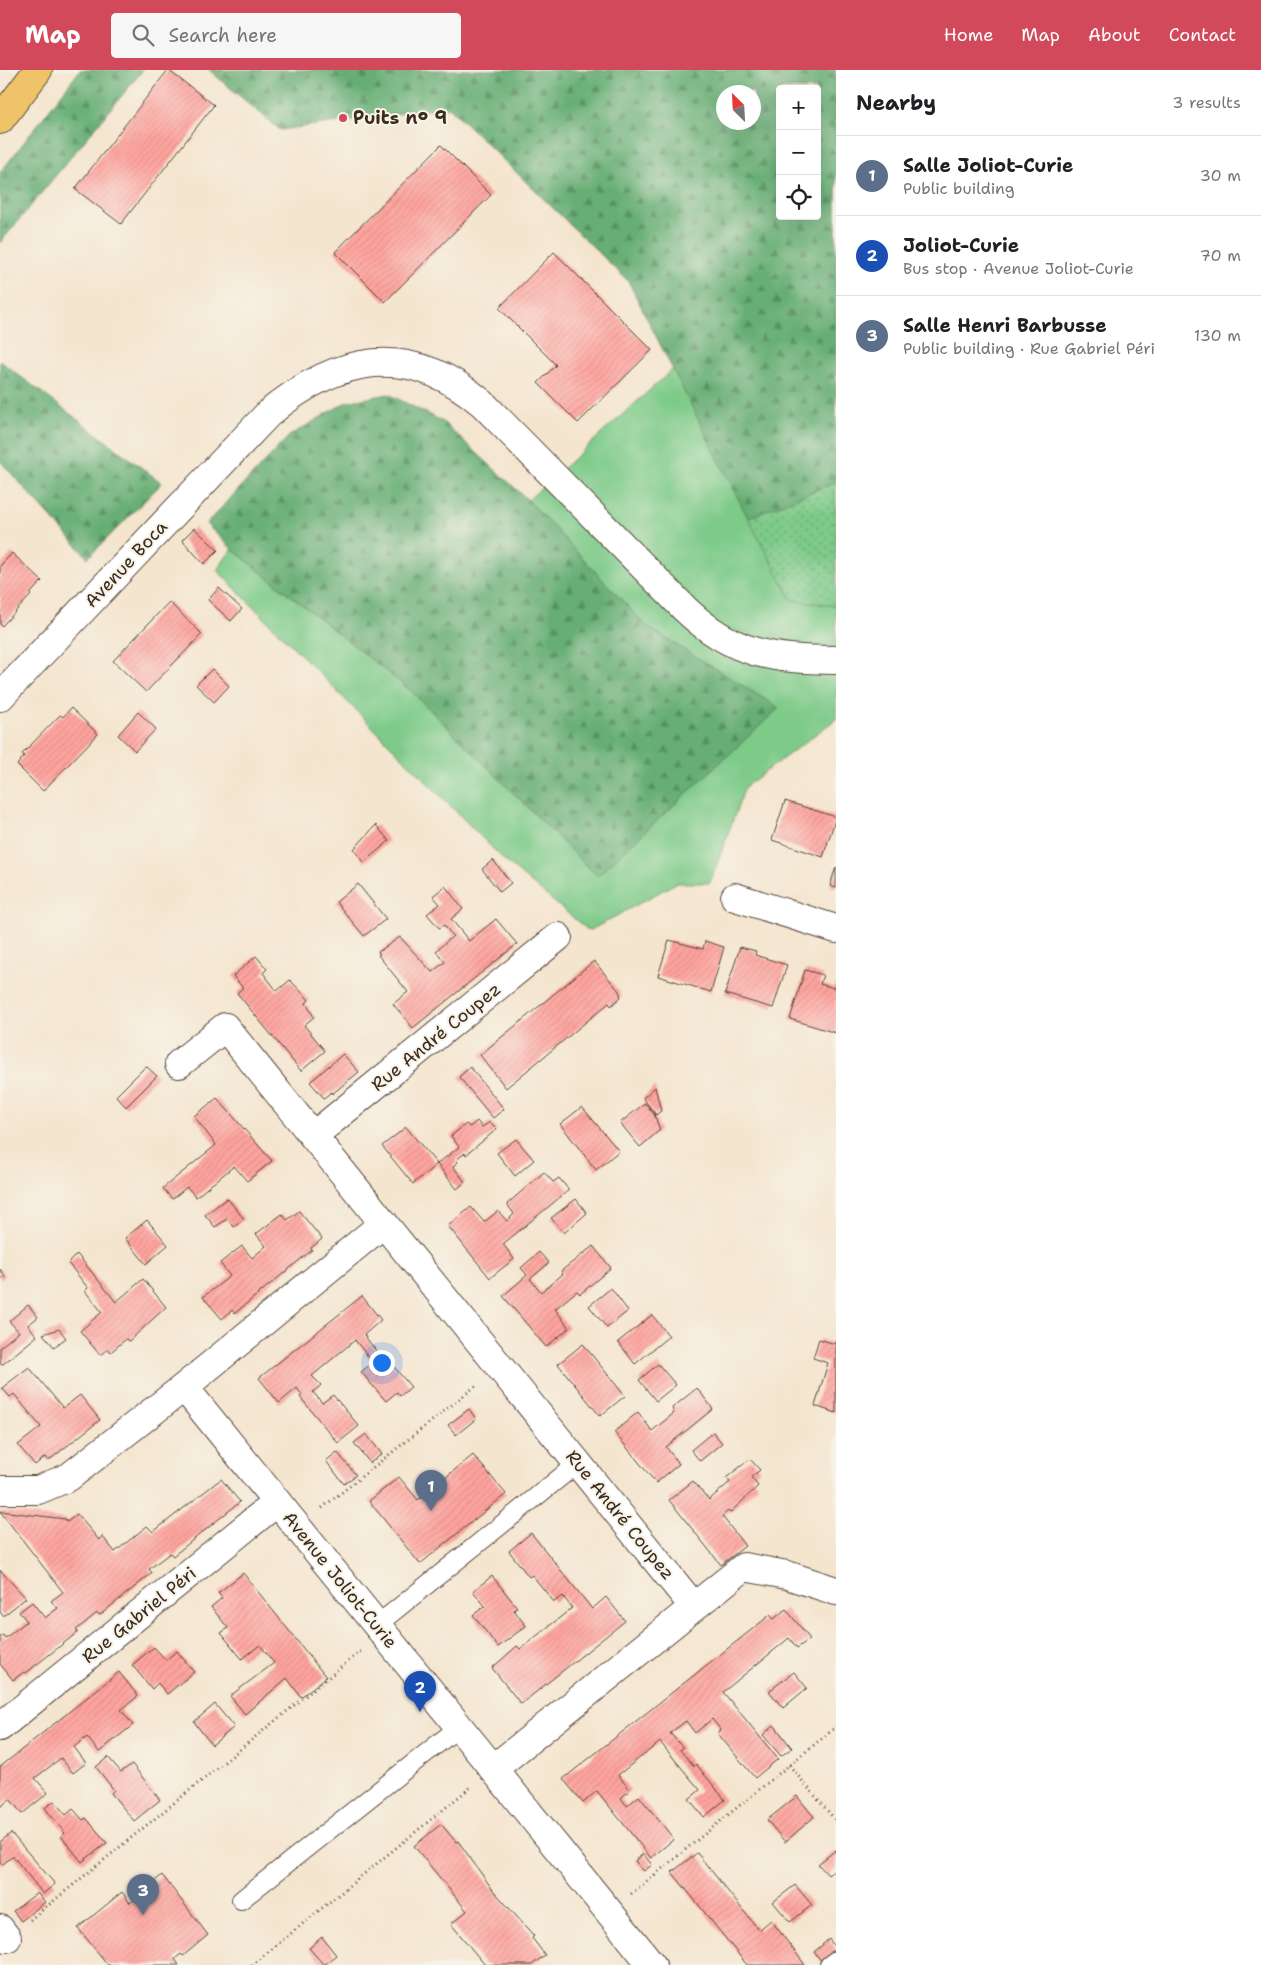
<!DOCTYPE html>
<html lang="en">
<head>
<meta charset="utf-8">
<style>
  body { margin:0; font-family:"Shantell Sans",sans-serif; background:#f6f6f6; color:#202124 }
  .controls { position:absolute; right:15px; top:15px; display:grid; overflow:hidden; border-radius:5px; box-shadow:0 5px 20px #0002 }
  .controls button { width:45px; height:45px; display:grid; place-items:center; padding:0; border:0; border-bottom:1px solid #e0e0e0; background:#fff; color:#202124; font:25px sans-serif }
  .compass { position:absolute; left:716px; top:15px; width:45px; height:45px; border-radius:50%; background:#fff; box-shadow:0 5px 20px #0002; rotate:336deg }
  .you { position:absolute; left:381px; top:1292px; width:18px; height:18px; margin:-12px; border:4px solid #fff; border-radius:50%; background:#1a73e8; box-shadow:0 0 0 8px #1a73e833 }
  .badge { display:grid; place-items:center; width:32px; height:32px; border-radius:50%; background:#d1495b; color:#fff; font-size:16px; font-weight:700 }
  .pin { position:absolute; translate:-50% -41px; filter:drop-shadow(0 1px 2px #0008) }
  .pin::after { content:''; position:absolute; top:26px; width:18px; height:15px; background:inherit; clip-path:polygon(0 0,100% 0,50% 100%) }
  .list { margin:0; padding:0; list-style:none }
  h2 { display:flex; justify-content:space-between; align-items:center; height:65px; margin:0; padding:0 20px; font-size:21px }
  h2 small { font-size:16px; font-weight:400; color:#757577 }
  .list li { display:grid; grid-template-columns:32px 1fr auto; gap:15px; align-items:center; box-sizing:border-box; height:80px; padding:0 20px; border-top:1px solid #e0e0e0 }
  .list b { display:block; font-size:19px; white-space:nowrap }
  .list p { margin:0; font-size:16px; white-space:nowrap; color:#757577 }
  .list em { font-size:16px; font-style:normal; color:#757577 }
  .icon { flex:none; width:28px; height:28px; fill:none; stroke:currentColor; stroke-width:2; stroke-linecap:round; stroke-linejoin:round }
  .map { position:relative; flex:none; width:836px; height:1895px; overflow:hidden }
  header { display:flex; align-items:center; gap:30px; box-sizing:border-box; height:70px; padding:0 25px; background:#d1495b; color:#fff }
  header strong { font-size:24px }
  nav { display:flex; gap:28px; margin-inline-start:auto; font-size:18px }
  .search { width:350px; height:45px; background:#f6f6f6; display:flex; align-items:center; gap:12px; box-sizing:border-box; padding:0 18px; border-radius:5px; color:#757577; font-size:19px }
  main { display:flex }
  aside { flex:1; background:#fff }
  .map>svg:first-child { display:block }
  .green { fill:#7dca89; stroke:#5c7a54 }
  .forest { fill:url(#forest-firs); stroke:#506c4a; fill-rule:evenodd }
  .park { fill:url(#park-dots); stroke:#5c7a54 }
  .building { fill:url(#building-hatch) }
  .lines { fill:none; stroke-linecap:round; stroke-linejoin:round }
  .lane-casing { stroke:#574639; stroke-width:20 }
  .street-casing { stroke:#574639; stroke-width:30 }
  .highway-casing { stroke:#574639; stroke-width:30 }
  .path { stroke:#574639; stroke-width:3; stroke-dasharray:1 4; stroke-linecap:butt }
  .lane { stroke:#fff; stroke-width:18 }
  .street { stroke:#fff; stroke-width:28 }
  .highway { stroke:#efc469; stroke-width:28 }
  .poi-dot { fill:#d1495b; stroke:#f7f3e8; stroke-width:2 }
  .labels { text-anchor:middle; stroke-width:4; stroke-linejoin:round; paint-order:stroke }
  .poi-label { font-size:18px; font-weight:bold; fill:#3b2a1e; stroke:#f7f3e8; text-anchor:start }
  .street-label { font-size:18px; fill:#3b2a1e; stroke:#f7f3e8 }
</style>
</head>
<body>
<header>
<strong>Map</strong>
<div class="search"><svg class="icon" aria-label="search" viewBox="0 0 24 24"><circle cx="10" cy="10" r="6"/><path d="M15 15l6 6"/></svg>Search here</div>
<nav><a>Home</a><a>Map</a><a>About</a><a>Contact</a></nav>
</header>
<main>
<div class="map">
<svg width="836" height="1895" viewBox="0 0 836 1895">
  <defs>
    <pattern id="forest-firs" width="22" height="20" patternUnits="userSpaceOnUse" patternTransform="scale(1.25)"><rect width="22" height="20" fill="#66ae75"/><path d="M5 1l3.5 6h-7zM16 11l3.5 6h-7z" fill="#558e5f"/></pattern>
    <pattern id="park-dots" width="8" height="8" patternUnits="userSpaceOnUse" patternTransform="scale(1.25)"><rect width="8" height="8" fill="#7dca89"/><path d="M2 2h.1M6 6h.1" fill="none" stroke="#68a46f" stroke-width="1.8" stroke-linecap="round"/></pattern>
    <pattern id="building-hatch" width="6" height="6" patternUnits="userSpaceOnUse" patternTransform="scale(1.25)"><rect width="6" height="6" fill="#ffa49f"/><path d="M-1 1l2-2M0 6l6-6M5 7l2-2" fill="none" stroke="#db8d88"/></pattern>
  </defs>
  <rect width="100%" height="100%" fill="#f7f3e8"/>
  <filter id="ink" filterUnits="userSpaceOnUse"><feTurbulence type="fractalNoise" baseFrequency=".02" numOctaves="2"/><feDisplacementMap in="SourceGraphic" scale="10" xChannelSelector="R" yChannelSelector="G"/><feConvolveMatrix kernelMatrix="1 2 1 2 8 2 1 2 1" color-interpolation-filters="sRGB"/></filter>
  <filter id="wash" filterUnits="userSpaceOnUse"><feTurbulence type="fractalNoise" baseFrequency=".0096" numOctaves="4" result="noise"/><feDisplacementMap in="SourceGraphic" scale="20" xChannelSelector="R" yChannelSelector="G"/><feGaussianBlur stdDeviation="1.12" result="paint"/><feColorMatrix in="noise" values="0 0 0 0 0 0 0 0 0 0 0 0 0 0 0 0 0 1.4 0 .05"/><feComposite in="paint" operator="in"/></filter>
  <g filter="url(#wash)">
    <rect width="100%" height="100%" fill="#f4e5cf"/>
    <polygon class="green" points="673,299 792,530 836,536 836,649 745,717 710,813 676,813 589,861 505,791 217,500 232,479 411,621 597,806 778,639 646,556 528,430"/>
    <g class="forest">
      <polygon points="80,0 143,0 0,173 0,103"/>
      <path d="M 209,0 L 836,0 L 836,412 L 748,448 L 628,211 L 449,37 L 280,60 ZM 780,19 L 817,19 L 817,146 L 780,146 ZM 724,22 L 754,22 L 754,52 L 724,52 Z"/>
      <polygon points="0,291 162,413 88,488 0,391"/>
      <polygon points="388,324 442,351 528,430 646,556 779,638 597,806 411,621 232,479 206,454 289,366 346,332"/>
    </g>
    <polygon class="park" points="836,412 836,536 792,530 748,448"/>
    <g id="blocks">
      <g class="building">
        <polygon points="168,0 214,35 121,154 75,119"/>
        <polygon points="441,75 491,125 385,232 335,182"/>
        <polygon points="554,182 652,280 578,353 538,313 556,295 499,238"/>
        <polygon points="194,458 218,480 204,494 182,470"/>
        <polygon points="12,483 42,511 30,524 31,525 2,556 0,554 0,496"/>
        <polygon points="219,518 242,539 231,551 208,530"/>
        <polygon points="169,532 202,564 146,622 113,591"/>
        <polygon points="212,599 229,616 214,632 196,615"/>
        <polygon points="71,638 98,664 43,721 17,695 24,686 22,684 60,645 63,647"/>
        <polygon points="138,642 156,659 135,681 118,665"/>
        <polygon points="785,731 836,747 823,787 772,770"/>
        <polygon points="376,755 389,771 364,792 354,779"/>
        <polygon points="493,790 511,813 500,822 482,799"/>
        <polygon points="836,797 836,818 830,816"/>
        <polygon points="358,814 386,849 364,866 336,832"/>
        <polygon points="445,816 463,839 451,849 469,871 496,849 517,874 413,958 393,934 408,922 378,885 380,884 378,882 400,867 432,902 445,892 436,881 453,866 444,855 439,858 427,844 440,834 433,826"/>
        <polygon points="669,870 703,879 705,871 724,877 711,922 658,906"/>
        <polygon points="740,877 756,881 755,885 787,895 773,938 725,924"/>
        <polygon points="256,886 267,899 263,903 277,921 290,910 309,930 306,933 314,947 304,955 325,981 301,1001 237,923 243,918 233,906"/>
        <polygon points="594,891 619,921 621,927 611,936 609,933 506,1018 480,985"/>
        <polygon points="805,900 823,905 820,914 834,918 836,914 836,963 790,949"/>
        <polygon points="343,984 359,1002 332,1024 331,1022 324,1028 310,1012"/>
        <polygon points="146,996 157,1006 126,1037 116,1026"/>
        <polygon points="470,997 504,1039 493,1048 459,1007"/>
        <polygon points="655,1017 661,1041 656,1045 643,1028"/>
        <polygon points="217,1028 272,1091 247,1111 234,1096 196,1127 187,1117 172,1129 163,1118 216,1075 194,1046"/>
        <polygon points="645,1033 654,1044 660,1060 640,1077 620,1053"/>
        <polygon points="582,1037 619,1081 596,1100 560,1054"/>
        <polygon points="477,1051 482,1057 490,1052 497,1059 466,1085 465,1083 456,1090 458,1092 453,1096 465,1112 457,1119 437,1094 459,1077 451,1066 466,1054 470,1057"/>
        <polygon points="406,1057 437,1094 413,1114 382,1076"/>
        <polygon points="516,1069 534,1090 515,1106 497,1083"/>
        <polygon points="544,1102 553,1112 559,1108 569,1120 503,1174 514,1189 490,1208 448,1156 471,1137 484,1152 498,1141 507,1151 514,1144 507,1134"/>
        <polygon points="227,1128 244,1149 234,1157 227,1149 215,1157 205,1145"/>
        <polygon points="576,1129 587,1143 564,1163 551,1148"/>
        <polygon points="299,1141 322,1169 311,1178 312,1180 235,1243 232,1240 222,1249 203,1227 230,1206 220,1193 242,1176 252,1188 266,1176 256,1164 282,1144 287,1150"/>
        <polygon points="147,1150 168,1175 146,1194 125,1168"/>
        <polygon points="593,1176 611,1198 580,1224 577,1221 555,1239 569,1258 546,1277 503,1226 527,1205 521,1198 539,1182 549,1193 530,1209 541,1222 563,1204 561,1201"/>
        <polygon points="77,1184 116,1232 143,1209 166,1237 129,1271 126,1269 111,1282 108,1279 100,1285 80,1261 102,1242 85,1221 88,1218 68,1193"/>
        <polygon points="0,1199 5,1206 0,1210"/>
        <polygon points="611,1218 628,1241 607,1258 589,1236"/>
        <polygon points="362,1226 381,1250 364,1265 377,1282 370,1289 355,1270 312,1306 321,1315 313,1322 322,1333 333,1325 359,1356 338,1373 300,1327 302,1325 297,1318 279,1333 259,1308"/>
        <polygon points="28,1235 38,1247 28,1255 37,1266 3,1294 0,1294 0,1277 19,1262 9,1251"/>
        <polygon points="652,1245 669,1266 635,1294 618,1272"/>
        <polygon points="59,1259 66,1268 54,1277 43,1264"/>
        <polygon points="819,1269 835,1274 836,1271 836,1343 815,1336 828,1293 813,1288"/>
        <polygon points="583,1274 625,1326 600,1346 558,1294"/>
        <polygon points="383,1284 411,1317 400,1326 397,1322 386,1331 361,1302"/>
        <polygon points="658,1294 676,1315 656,1331 639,1310"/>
        <polygon points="29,1297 63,1338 80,1325 100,1350 48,1391 45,1387 35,1395 18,1375 41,1357 14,1324 10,1327 2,1318"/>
        <polygon points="697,1318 713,1339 666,1377 679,1394 656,1413 614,1362 638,1342 652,1361 674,1343 672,1338"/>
        <polygon points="469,1339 476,1349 456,1365 448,1355"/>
        <polygon points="713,1362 722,1373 700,1391 691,1380"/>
        <polygon points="366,1364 382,1384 370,1393 354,1373"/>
        <polygon points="337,1382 356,1405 344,1414 326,1391"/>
        <polygon points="473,1385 506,1424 420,1494 369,1431 399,1407 418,1430"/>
        <polygon points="750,1389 760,1400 751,1407 758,1416 730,1443 728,1441 722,1446 745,1476 721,1495 669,1430 693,1411 709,1430 730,1412 726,1408"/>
        <polygon points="221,1409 240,1432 173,1486 170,1483 149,1499 152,1503 100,1545 97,1543 76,1560 78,1562 26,1603 24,1602 13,1610 0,1594 0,1567 3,1565 5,1568 27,1551 19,1542 32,1532 45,1548 58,1538 51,1531 63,1522 0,1441 65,1449 67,1452 77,1444 99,1470 102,1466 115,1482 147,1456 153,1462"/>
        <polygon points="531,1463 592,1539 606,1527 625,1551 521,1634 492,1598 517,1576 520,1579 572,1538 563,1526 554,1532 532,1505 529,1507 509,1481"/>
        <polygon points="0,1500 26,1528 3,1546 0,1542"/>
        <polygon points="243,1503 326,1607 301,1627 287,1608 245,1644 230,1626 274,1593 260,1575 242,1589 221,1563 228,1558 211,1537 222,1528 218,1523"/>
        <polygon points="492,1506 517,1537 514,1540 526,1556 498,1577 473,1545 485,1536 473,1521"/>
        <polygon points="786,1539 810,1569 797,1578 789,1568 723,1622 778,1689 755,1708 718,1664 721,1660 712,1649 695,1663 686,1651 670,1663 683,1678 680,1680 694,1696 696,1694 725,1730 704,1747 689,1729 700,1720 660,1672 618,1705 630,1720 621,1728 627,1736 639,1726 674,1769 651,1788 597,1721 583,1733 563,1709 770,1545 774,1549"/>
        <polygon points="154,1577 166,1590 177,1581 194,1602 167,1624 158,1613 152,1619 132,1595"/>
        <polygon points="119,1602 138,1626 121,1640 133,1655 99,1682 87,1667 74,1677 86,1693 73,1703 61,1688 35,1708 48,1723 22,1744 10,1729 0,1737 0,1697"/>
        <polygon points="794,1602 807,1618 783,1638 769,1621"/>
        <polygon points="215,1634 234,1657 212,1675 194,1652"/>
        <polygon points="774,1655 792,1678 781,1686 763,1665"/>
        <polygon points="108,1687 121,1702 132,1694 160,1730 134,1751 111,1723 114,1720 96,1697"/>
        <polygon points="797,1726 814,1747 785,1772 767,1750"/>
        <polygon points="54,1731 66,1745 73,1739 83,1750 86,1748 107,1773 82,1792 61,1766 65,1763 45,1738"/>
        <polygon points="441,1754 456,1772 458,1771 493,1820 534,1866 532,1868 545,1885 532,1895 485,1895 451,1854 467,1841 414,1776"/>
        <polygon points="11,1763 55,1814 43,1824 13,1786 2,1795 0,1793 0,1772"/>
        <polygon points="836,1780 836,1798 828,1805 818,1794"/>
        <polygon points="697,1783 759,1860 771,1850 805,1895 747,1895 672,1802"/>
        <polygon points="643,1784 652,1795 644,1801 635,1791"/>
        <polygon points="162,1805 208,1865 183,1886 181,1884 175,1889 179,1895 108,1895 78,1858 122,1822 130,1833"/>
        <polygon points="795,1815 812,1835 790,1852 773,1832"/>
        <polygon points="37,1823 45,1832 21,1851 13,1841"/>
        <polygon points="322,1867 336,1885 324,1895 309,1878"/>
        <polygon points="829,1869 836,1879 836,1883 823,1893 814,1882"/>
      </g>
    </g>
  </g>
  <g filter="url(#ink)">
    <use href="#blocks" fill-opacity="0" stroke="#574639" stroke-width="1"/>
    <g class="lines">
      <defs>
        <g id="lane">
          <polyline points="377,1555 578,1393"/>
          <polyline points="241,1830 459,1657"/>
          <polyline points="829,1895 836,1890"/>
        </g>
        <g id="street">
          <path d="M 0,627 L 268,344 C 337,285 409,271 482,333 L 685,539 C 733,585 772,589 836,590"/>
          <polyline points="735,827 836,859"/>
          <polyline points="179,994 225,957 694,1537 493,1699"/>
          <polyline points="313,1066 558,867"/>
          <polyline points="184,1317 384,1153"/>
          <polyline points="0,1420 38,1420 69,1407 184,1317 652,1895"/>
          <polyline points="694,1537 744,1497 787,1505 836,1521"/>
          <polyline points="0,1657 277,1432"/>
          <polyline points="0,1859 7,1868"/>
        </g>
        <polyline id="highway" points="0,50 38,0"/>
      </defs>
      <use href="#lane" class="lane-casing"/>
      <use href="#street" class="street-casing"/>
      <use href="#highway" class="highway-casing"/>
      <g class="path">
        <polyline points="322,1438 477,1315"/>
        <polyline points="789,1695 836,1751"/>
        <polyline points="631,1824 836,1657"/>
        <polyline points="30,1850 361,1581"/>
        <polyline points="252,1895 471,1717"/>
      </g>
      <use href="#lane" class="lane"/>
      <use href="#street" class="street"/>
      <use href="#highway" class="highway"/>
    </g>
  </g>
  <circle class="poi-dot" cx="343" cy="48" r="5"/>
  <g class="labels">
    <g class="poi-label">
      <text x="353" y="54">Puits n° 9</text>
    </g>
    <g class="street-label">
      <text transform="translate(126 494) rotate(-47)" y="6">Avenue Boca</text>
      <text transform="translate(436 967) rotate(-39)" y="6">Rue André Coupez</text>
      <text transform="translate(620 1445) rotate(51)" y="6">Rue André Coupez</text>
      <text transform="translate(340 1510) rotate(51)" y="6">Avenue Joliot-Curie</text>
      <text transform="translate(139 1545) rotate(-39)" y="6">Rue Gabriel Péri</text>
    </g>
  </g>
</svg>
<div class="controls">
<button>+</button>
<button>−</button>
<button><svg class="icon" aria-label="locate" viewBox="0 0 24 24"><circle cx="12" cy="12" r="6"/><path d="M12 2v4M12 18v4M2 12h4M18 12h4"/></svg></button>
</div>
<svg class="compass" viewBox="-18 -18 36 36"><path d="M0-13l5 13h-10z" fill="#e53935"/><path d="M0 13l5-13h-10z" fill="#757577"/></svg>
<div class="you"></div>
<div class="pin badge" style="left:431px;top:1441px;background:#5c6f8a">1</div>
<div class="pin badge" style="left:420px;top:1642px;background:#1a4fb4">2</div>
<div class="pin badge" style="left:143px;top:1845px;background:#5c6f8a">3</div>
</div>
<aside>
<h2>Nearby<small>3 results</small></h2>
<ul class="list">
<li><span class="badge" style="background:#5c6f8a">1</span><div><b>Salle Joliot-Curie</b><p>Public building</p></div><em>30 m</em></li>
<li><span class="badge" style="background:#1a4fb4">2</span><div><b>Joliot-Curie</b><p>Bus stop · Avenue Joliot-Curie</p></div><em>70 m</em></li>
<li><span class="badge" style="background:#5c6f8a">3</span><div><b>Salle Henri Barbusse</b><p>Public building · Rue Gabriel Péri</p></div><em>130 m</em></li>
</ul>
</aside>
</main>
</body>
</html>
